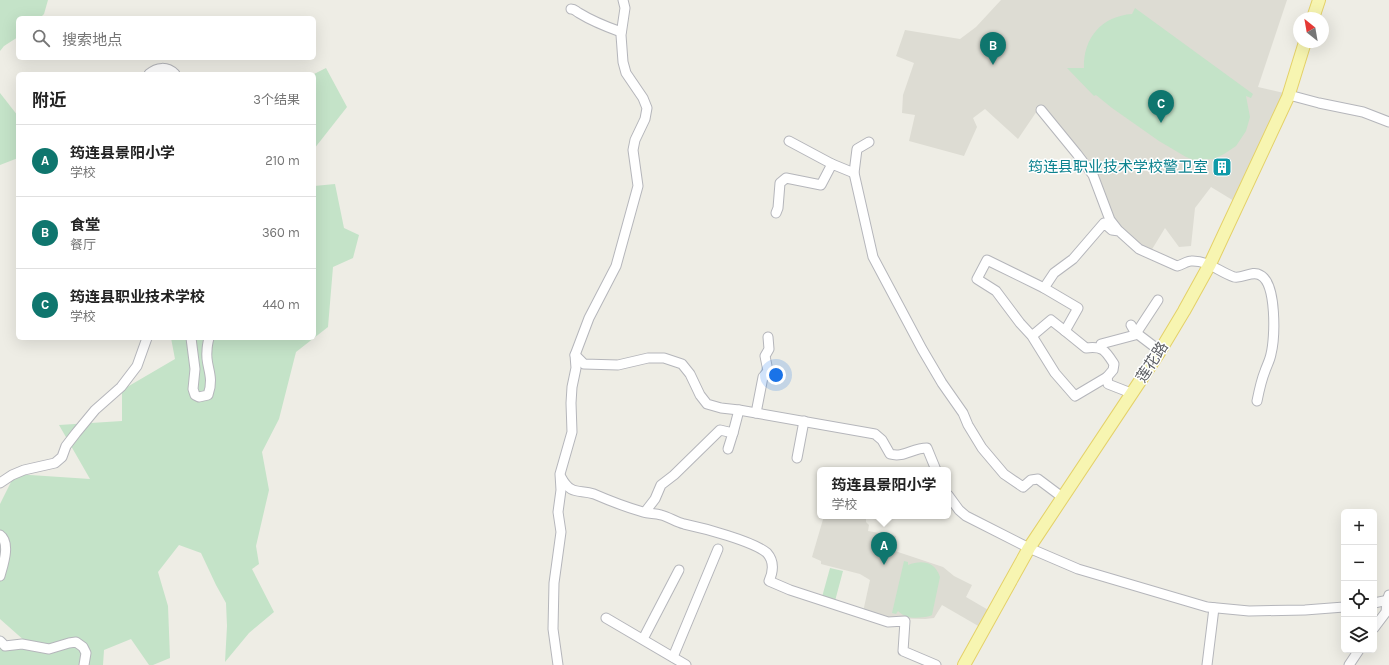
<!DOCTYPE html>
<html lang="zh">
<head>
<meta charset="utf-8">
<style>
  body { margin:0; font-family:Karla,"Noto Sans SC",sans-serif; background:#f6f6f6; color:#222 }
  .controls { position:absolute; right:12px; bottom:12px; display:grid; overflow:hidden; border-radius:6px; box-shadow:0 4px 16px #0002 }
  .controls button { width:36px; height:36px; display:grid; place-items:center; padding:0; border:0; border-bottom:1px solid #e0e0e0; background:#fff; color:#222; font:20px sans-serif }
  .compass { position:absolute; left:1293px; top:12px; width:36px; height:36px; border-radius:50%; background:#fff; box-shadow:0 4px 16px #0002; rotate:329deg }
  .you { position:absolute; left:776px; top:375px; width:14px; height:14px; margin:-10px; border:3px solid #fff; border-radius:50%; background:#1a73e8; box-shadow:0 0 0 6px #1a73e833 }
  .badge { display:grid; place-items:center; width:26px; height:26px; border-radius:50%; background:#0f766e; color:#fff; font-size:13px; font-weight:700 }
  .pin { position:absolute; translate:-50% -33px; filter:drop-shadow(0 1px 2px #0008) }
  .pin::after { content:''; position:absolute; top:21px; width:14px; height:12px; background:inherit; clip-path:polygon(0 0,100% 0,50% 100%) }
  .popup { position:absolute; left:817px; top:467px; width:134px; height:52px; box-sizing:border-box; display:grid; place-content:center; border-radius:6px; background:#fff; filter:drop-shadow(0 1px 3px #0005); font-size:13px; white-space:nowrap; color:#767676 }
  .popup b { font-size:15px; color:#222 }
  .popup::after { content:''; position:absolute; left:50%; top:100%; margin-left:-8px; border:8px solid transparent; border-top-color:#fff }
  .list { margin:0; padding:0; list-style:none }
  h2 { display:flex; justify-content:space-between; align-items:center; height:52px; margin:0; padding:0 16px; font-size:17px }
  h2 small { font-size:13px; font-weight:400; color:#767676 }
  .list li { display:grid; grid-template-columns:26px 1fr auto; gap:12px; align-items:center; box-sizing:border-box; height:72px; padding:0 16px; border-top:1px solid #e0e0e0 }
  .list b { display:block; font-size:15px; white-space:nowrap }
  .list p { margin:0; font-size:13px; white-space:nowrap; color:#767676 }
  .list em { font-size:13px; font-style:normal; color:#767676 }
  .icon { flex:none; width:22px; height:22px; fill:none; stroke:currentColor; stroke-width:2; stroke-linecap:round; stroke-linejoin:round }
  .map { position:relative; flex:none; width:1389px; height:665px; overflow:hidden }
  .search { position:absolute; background:#fff; box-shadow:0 4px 16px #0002; left:16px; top:16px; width:300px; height:44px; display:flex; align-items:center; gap:10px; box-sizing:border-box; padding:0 14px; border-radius:6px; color:#767676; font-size:15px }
  .panel { position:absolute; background:#fff; box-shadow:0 4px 16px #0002; left:16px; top:72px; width:300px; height:268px; border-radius:6px }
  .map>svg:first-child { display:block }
  .education { fill:#dddcd3 }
  .green { fill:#c4e3c8 }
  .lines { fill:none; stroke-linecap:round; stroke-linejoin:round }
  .minor-casing { stroke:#b5b6bb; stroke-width:11 }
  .major-casing { stroke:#e4d168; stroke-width:14 }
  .minor { stroke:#fff; stroke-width:9 }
  .major { stroke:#f7f5b1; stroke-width:12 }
  .labels { text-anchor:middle; stroke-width:3; stroke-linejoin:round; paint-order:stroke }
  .culture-label { font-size:15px; fill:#0d838f; stroke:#fff; text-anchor:end }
  .street-label { font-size:15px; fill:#5d5f64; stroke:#fff }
</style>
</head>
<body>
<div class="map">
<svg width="1389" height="665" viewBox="0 0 1389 665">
  <rect width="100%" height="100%" fill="#eeede5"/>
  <g class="education">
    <polygon points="1001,0 1287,0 1258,87 1284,93 1234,201 1211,187 1195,208 1191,246 1179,247 1165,228 1151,251 1139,246 1111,217 1099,175 1039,108 1018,139 985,109 973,118 977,127 964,156 909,141 915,115 902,113 903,95 914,63 896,56 905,30 960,39 976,27"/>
    <polygon points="824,516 866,516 866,522 869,525 868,531 896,536 893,548 896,549 895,551 943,567 954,576 972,585 966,597 990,611 980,627 942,605 934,618 925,619 883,618 863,612 870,580 860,574 821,564 821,561 812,557"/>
  </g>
  <g class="green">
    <polygon points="0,0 48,0 44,14 40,18 18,18 18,37 4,46 0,51"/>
    <path d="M 1135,8 L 1253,94 L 1251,98 L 1246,96 L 1250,117 L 1246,131 L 1236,146 L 1224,154 L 1214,159 L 1194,160 L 1186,157 L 1159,141 L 1112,108 L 1096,95 L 1094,96 L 1067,68 L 1084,68 C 1083,38 1102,16 1132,14 Z"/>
    <polygon points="326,68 347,107 314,149 314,74"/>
    <polygon points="0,93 18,116 18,158 0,165"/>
    <polygon points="335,184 344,228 359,235 353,258 333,267 328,327 296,352 279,419 262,452 269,490 256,546 259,564 252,569 274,612 249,633 225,662 227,626 226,603 216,585 201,553 179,545 158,572 168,606 170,658 153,665 149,665 131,639 104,650 103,665 0,665 0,643 26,642 0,619 0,504 15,474 90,479 59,425 122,421 122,390 175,359 171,338 314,338 314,186"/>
    <path d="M 904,561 L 908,562 L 908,565 C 921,560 935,561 940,577 L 932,615 L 930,616 C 919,618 907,620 898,611 L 896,614 L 892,613 Z"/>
    <polygon points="830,568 843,571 835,601 822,597"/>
  </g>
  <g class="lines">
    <defs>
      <g id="minor">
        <path d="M 571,9 C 575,9 575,11 579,13 C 592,21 607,27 621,32"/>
        <path d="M 149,74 C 157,67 167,66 175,74"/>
        <polyline points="1289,95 1319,103 1363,112 1389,122"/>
        <polyline points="1041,110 1077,154 1093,175 1110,220 1117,229"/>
        <polyline points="789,141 832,164"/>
        <polyline points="869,142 857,149 854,173 873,257 922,349 942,383 963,413 968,425 982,448 1004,474 1023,487 1031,480 1038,479 1062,497"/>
        <polyline points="776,213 778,208 780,183 786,178 821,185 832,164 854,173"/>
        <path d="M 1044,288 L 1054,273 L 1073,259 L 1104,223 L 1112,230 L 1119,231 L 1139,249 L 1177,266 C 1182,265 1187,261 1191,261 C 1208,260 1219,272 1234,277 C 1243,279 1252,270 1260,275 C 1277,283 1275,338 1271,354 C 1270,360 1267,365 1265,371 C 1261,381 1259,391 1257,401"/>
        <polyline points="1131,325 1135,332 1160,351"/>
        <path d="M 1065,331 L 1086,348 C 1103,346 1105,350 1114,364 L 1113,370 L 1107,377"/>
        <polyline points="1032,336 1051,320 1065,331 1078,308 1044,288 987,260 977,279 996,291 1020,323 1032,336 1055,373 1075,396 1107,377 1108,384 1131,393"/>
        <path d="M 191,338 L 195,369 L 193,389 L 195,395 L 199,397 L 208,395 C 215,376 205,366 207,351 C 207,346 208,342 209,338"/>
        <polyline points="1101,344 1135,335 1158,300"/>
        <path d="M 575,355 L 584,364 L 618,365 L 648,358 L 664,358 L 682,364 L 690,374 L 700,395 L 707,404 L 721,408 L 739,410 L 875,434 L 882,440 L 890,454 C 904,458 912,448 927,448 L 936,470"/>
        <polyline points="756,413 763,377 768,371 765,356 769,349 768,337"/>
        <polyline points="728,449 733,433"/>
        <polyline points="797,458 804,421"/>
        <path d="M 561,477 C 571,496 579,489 594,494 C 610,501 626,507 643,512 C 649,514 655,513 661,515 C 669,517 676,522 684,524 C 703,528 753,541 767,553 C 775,562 773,572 769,581 L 790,590 L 888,622 L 905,621 L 903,651 L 936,665"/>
        <polyline points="0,483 12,475 24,470 55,463 62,457 66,446 76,433 95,410 121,387 137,366 147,338"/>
        <polyline points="948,495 959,510 966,516 1029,548 1078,569 1207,607 1249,611 1305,610 1344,607"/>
        <polyline points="645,512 655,499 661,485 674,475 720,430 733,433 739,410"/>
        <path d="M 0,535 C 11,543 3,565 0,576"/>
        <polyline points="1374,603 1389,600"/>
        <polyline points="606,618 686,665"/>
        <polyline points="1374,628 1386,612 1387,601 1389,595"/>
        <polyline points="643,639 679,570"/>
        <polyline points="0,641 5,646 22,644 49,649 69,643 76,642 83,647 86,653 84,665"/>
        <polyline points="673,657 718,549"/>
        <polyline points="558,665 553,629 554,583 561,532 558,512 561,490 560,474 572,432 571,403 572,387 576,368 575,355 589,318 616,266 638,186 633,150 635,140 645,119 647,108 643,98 626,73 623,62 621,35 625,8 623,0"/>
        <polyline points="1207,665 1214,608"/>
        <polyline points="1349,665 1359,650"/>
      </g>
      <g id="major">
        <polyline points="1313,18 1319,0"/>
        <polyline points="964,665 1029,548 1160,351 1184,311 1210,264 1288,97 1305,42"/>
      </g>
    </defs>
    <use href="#minor" class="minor-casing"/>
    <use href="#major" class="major-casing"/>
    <use href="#minor" class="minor"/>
    <use href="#major" class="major"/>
  </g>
  <defs>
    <symbol id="building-square" viewBox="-11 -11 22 22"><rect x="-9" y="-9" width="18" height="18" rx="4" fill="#0f9aa8" stroke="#fff"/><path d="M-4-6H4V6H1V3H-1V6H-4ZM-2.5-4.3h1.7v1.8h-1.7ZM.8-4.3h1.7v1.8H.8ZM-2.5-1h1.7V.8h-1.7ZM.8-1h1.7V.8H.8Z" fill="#fff"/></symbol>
  </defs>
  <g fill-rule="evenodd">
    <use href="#building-square" x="1211" y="156" width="22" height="22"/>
  </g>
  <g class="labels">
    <g class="culture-label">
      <text x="1208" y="172">筠连县职业技术学校警卫室</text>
    </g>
    <g class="street-label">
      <text transform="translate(1152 362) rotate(-57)" y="5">莲花路</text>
    </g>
  </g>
</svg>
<div class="controls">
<button>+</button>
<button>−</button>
<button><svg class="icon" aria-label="locate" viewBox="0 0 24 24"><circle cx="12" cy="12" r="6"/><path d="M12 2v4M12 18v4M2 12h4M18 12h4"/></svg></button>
<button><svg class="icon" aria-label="layers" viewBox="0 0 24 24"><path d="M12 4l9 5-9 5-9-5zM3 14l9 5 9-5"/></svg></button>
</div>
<svg class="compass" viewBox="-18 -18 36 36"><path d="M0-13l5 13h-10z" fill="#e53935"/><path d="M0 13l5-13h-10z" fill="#767676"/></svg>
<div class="you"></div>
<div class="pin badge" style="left:884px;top:565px">A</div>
<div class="popup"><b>筠连县景阳小学</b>学校</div>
<div class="pin badge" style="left:993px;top:65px">B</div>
<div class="pin badge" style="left:1161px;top:123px">C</div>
<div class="search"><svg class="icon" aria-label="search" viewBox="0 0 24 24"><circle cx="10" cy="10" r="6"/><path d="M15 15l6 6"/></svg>搜索地点</div>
<section class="panel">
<h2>附近<small>3个结果</small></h2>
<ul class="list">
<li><span class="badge">A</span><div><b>筠连县景阳小学</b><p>学校</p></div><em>210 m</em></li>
<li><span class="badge">B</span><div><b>食堂</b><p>餐厅</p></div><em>360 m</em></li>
<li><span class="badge">C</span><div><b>筠连县职业技术学校</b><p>学校</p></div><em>440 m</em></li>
</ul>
</section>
</div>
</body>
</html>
